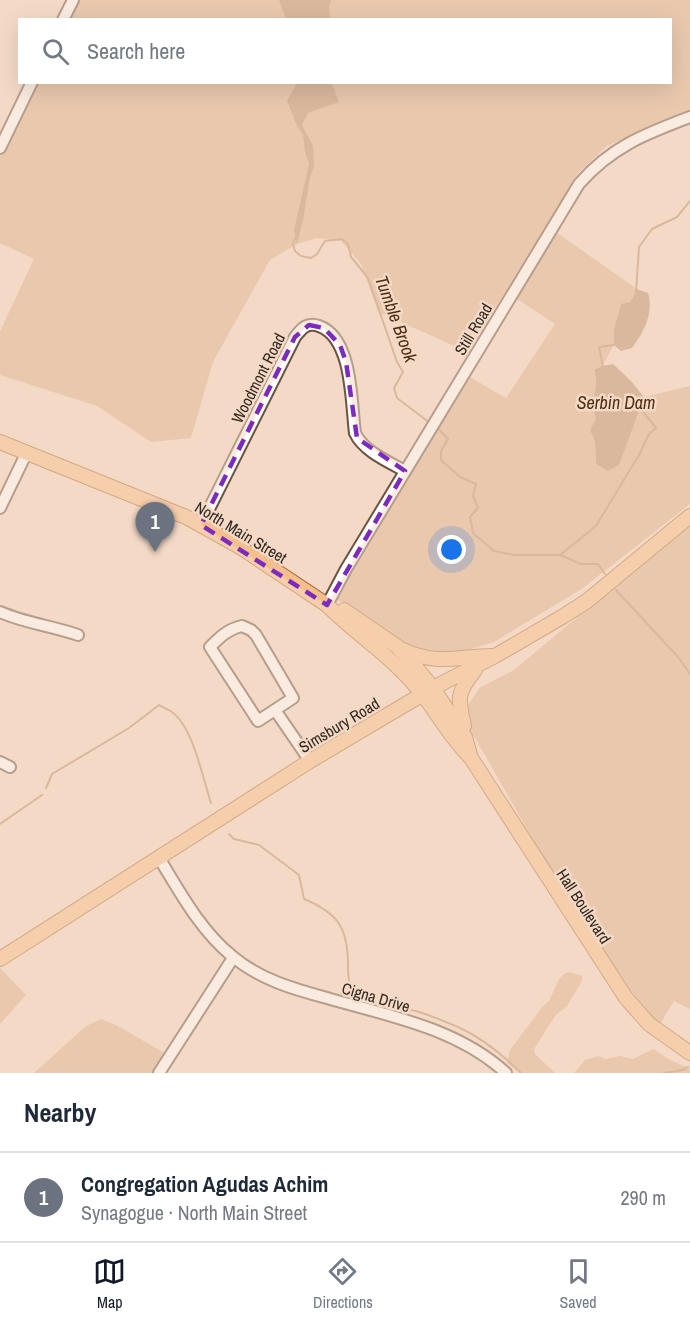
<!DOCTYPE html>
<html lang="en">
<head>
<meta charset="utf-8">
<style>
  body { margin:0; font-family:"Archivo Narrow",sans-serif; background:#f2f2f3; color:#1f2937 }
  .you { position:absolute; left:452px; top:550px; width:21px; height:21px; margin:-15px; border:4px solid #fff; border-radius:50%; background:#1a73e8; box-shadow:0 0 0 9px #1a73e833 }
  .badge { display:grid; place-items:center; width:39px; height:39px; border-radius:50%; background:#111827; color:#fff; font-size:20px; font-weight:700 }
  .pin { position:absolute; translate:-50% -50px; filter:drop-shadow(0 2px 3px #0008) }
  .pin::after { content:''; position:absolute; top:32px; width:21px; height:18px; background:inherit; clip-path:polygon(0 0,100% 0,50% 100%) }
  .list { margin:0; padding:0; list-style:none }
  h2 { display:flex; justify-content:space-between; align-items:center; height:78px; margin:0; padding:0 24px; font-size:26px }
  h2 small { font-size:20px; font-weight:400; color:#747a83 }
  .list li { display:grid; grid-template-columns:39px 1fr auto; gap:18px; align-items:center; box-sizing:border-box; height:90px; padding:0 24px; border-top:2px solid #e0e1e3 }
  .list b { display:block; font-size:22px; white-space:nowrap }
  .list p { margin:0; font-size:20px; white-space:nowrap; color:#747a83 }
  .list em { font-size:20px; font-style:normal; color:#747a83 }
  .icon { flex:none; width:33px; height:33px; fill:none; stroke:currentColor; stroke-width:2; stroke-linecap:round; stroke-linejoin:round }
  .map { position:relative; flex:none; width:690px; height:1073px; overflow:hidden }
  .search { position:absolute; background:#fff; box-shadow:0 6px 24px #0002; left:18px; right:18px; top:18px; height:66px; display:flex; align-items:center; gap:15px; box-sizing:border-box; padding:0 21px; border-radius:0px; color:#747a83; font-size:22px }
  .sheet { height:168px; background:#fff }
  nav { display:flex; justify-content:space-around; align-items:center; box-sizing:border-box; height:84px; border-top:2px solid #e0e1e3; background:#fff; font-size:16px; color:#747a83 }
  nav a { display:grid; justify-items:center; gap:3px }
  nav .on { color:#111827 }
  .map>svg:first-child { display:block }
  .green { fill:#dcb190 }
  .water { fill:#bb8e6b }
  .lines { fill:none; stroke-linecap:round; stroke-linejoin:round }
  .stream { stroke:#bb8e6b; stroke-width:2 }
  .minor-casing { stroke:#6a5443; stroke-width:14 }
  .major-casing { stroke:#ac6d35; stroke-width:16 }
  .minor { stroke:#fff; stroke-width:10 }
  .major { stroke:#f5be8d; stroke-width:14 }
  .marked { fill:none; stroke:#7b2cbf; stroke-width:4.5; stroke-dasharray:12 8; stroke-linejoin:round }
  .labels { text-anchor:middle; stroke-width:5; stroke-linejoin:round; paint-order:stroke }
  .street-label { font-size:16px; fill:#31271f; stroke:#f4dac6 }
  .water-label { font-size:18px; font-style:italic; fill:#4e2e12; stroke:#f4dac6 }
</style>
</head>
<body>
<div class="map">
<svg width="690" height="1073" viewBox="0 0 690 1073">
  <rect width="100%" height="100%" fill="#f4dac6"/>
  <g class="green">
    <polygon points="76,0 690,0 690,111 607,146 578,173 468,352 378,312 361,264 341,241 317,238 297,244 270,260 213,362 191,438 151,442 97,406 0,375 0,331 34,259 0,243 0,157 36,83 670,82 670,20 66,19"/>
    <path d="M 556,232 L 637,289 L 614,330 L 614,345 L 602,366 L 594,371 C 600,389 589,397 596,418 L 590,430 L 595,442 L 596,464 L 634,422 L 644,397 L 690,386 L 690,504 L 583,588 L 494,642 L 449,656 L 414,650 L 337,600 L 353,567 L 470,377 L 506,398 L 555,324 L 517,299 Z"/>
    <polygon points="690,523 690,1009 674,1001 659,1026 619,976 543,857 467,724 468,705 479,688 514,670"/>
    <polygon points="0,968 26,995 0,1024"/>
    <polygon points="570,972 582,976 582,981 567,1006 556,1015 534,1049 535,1054 555,1073 520,1073 507,1063 510,1050 542,1007 549,1001 559,979 565,973"/>
    <polygon points="101,1019 116,1025 168,1055 155,1073 34,1073 86,1026"/>
    <polygon points="653,1049 672,1061 689,1068 690,1073 574,1073 585,1060 598,1056 606,1059 620,1056 633,1059"/>
  </g>
  <g class="water">
    <polygon points="279,0 331,0 329,7 330,18 286,19"/>
    <polygon points="329,82 332,84 339,102 308,113 302,125 313,146 314,166 310,177 303,220 297,244 294,230 309,164 305,152 303,134 298,128 287,101 297,83"/>
    <path d="M 637,289 L 648,293 C 654,313 644,332 632,348 L 621,351 L 614,345 L 614,330 L 621,304 L 630,302 Z"/>
    <path d="M 613,364 L 631,381 L 644,397 L 619,465 L 608,471 L 596,464 L 595,442 L 590,430 L 596,418 C 589,397 600,389 594,370 L 602,366 Z"/>
  </g>
  <g class="lines">
    <g class="stream">
      <polyline points="296,236 293,244 295,251 301,256 311,258 317,254 325,241 342,239 348,244 351,257 368,278 397,362 403,372 394,388 397,398 430,423"/>
      <polyline points="636,292 639,247 652,229 677,217 690,201"/>
      <polyline points="603,367 599,347 614,345 615,343"/>
      <polyline points="437,427 448,439 441,451 441,460 460,477 476,484 473,496 478,508 470,517 473,533 494,551 514,555 560,555 581,564 598,564 605,574"/>
      <polyline points="560,555 596,526 639,455 649,434 656,428 639,407"/>
      <polyline points="616,590 678,657 690,674"/>
      <path d="M 46,788 L 52,774 L 129,728 L 159,705 C 163,708 168,709 172,712 C 193,727 203,779 211,803"/>
      <polyline points="0,824 42,795"/>
      <path d="M 229,834 L 234,839 L 259,845 L 299,875 L 304,899 C 338,913 348,928 348,965 C 348,974 348,984 354,992 C 364,1005 403,1007 419,1012 C 432,1016 446,1022 458,1027 C 482,1038 503,1055 521,1073"/>
      <polyline points="664,1073 683,1070 688,1067"/>
    </g>
    <defs>
      <g id="minor">
        <polyline points="63,20 73,0"/>
        <polyline points="0,148 32,82"/>
        <polyline points="0,508 27,452"/>
        <path d="M 201,525 L 295,337 C 302,328 307,322 319,326 C 353,338 351,403 355,433 C 363,451 389,462 405,471"/>
        <path d="M 327,605 L 346,569 L 579,184 C 611,147 645,134 690,117"/>
        <path d="M 0,612 C 25,623 52,626 78,635"/>
        <path d="M 242,626 L 251,630 L 256,635 L 293,698 L 258,721 L 210,647 C 220,637 228,629 242,626 Z"/>
        <polyline points="275,710 310,761"/>
        <polyline points="0,762 10,767"/>
        <path d="M 159,858 C 180,892 200,930 232,956 C 259,979 293,989 327,998 C 389,1016 457,1028 506,1073"/>
        <polyline points="159,1073 233,958"/>
      </g>
      <g id="major">
        <path d="M 0,442 L 186,517 L 240,547 L 327,605 C 358,636 396,659 423,695 C 439,716 452,739 471,758 L 626,998 L 649,1024 L 690,1053"/>
        <polyline points="344,610 398,647 414,665 433,688 465,737 470,755"/>
        <path d="M 403,650 C 438,666 458,656 493,656"/>
        <path d="M 464,726 C 458,697 456,694 475,670"/>
        <polyline points="0,959 310,761 433,688 495,656 562,617 587,601 690,516"/>
      </g>
    </defs>
    <use href="#minor" class="minor-casing"/>
    <use href="#major" class="major-casing"/>
    <use href="#minor" class="minor"/>
    <use href="#major" class="major"/>
  </g>
  <path d="M0 0H690V1073H0ZM 309,325 L 324,328 L 340,345 L 346,362 L 357,438 L 405,471 L 327,605 L 201,525 L 295,337 Z" fill="#f4dac6" fill-opacity=".55" fill-rule="evenodd"/>
  <path class="marked" d="M 309,325 L 324,328 L 340,345 L 346,362 L 357,438 L 405,471 L 327,605 L 201,525 L 295,337 Z"/>
  <g class="labels">
    <g class="street-label">
      <text transform="translate(473 329) rotate(-59)" y="6">Still Road</text>
      <text transform="translate(258 378) rotate(-63)" y="6">Woodmont Road</text>
      <text transform="translate(241 532) rotate(31)" y="6">North Main Street</text>
      <text transform="translate(339 725) rotate(-31)" y="6">Simsbury Road</text>
      <text transform="translate(584 906) rotate(57)" y="6">Hall Boulevard</text>
      <text transform="translate(376 997) rotate(16)" y="6">Cigna Drive</text>
    </g>
    <g class="water-label">
      <text transform="translate(396 319) rotate(70)" y="6">Tumble Brook</text>
      <text x="616" y="409">Serbin Dam</text>
    </g>
  </g>
</svg>
<div class="you"></div>
<div class="pin badge" style="left:155px;top:552px;background:#6b7280">1</div>
<div class="search"><svg class="icon" aria-label="search" viewBox="0 0 24 24"><circle cx="10" cy="10" r="6"/><path d="M15 15l6 6"/></svg>Search here</div>
</div>
<section class="sheet">
<h2>Nearby<small></small></h2>
<ul class="list">
<li><span class="badge" style="background:#6b7280">1</span><div><b>Congregation Agudas Achim</b><p>Synagogue · North Main Street</p></div><em>290 m</em></li>
</ul>
</section>
<nav>
<a class="on"><svg class="icon" aria-label="map" viewBox="0 0 24 24"><path d="M3 6l6-2 6 2 6-2v14l-6 2-6-2-6 2zM9 4v14M15 6v14"/></svg>Map</a>
<a><svg class="icon" aria-label="directions" viewBox="0 0 24 24"><path d="M12 3l9 9-9 9-9-9zM9 14v-3h6M13 9l2 2-2 2"/></svg>Directions</a>
<a><svg class="icon" aria-label="saved" viewBox="0 0 24 24"><path d="M7 4h10v16l-5-4-5 4z"/></svg>Saved</a>
</nav>
</body>
</html>
